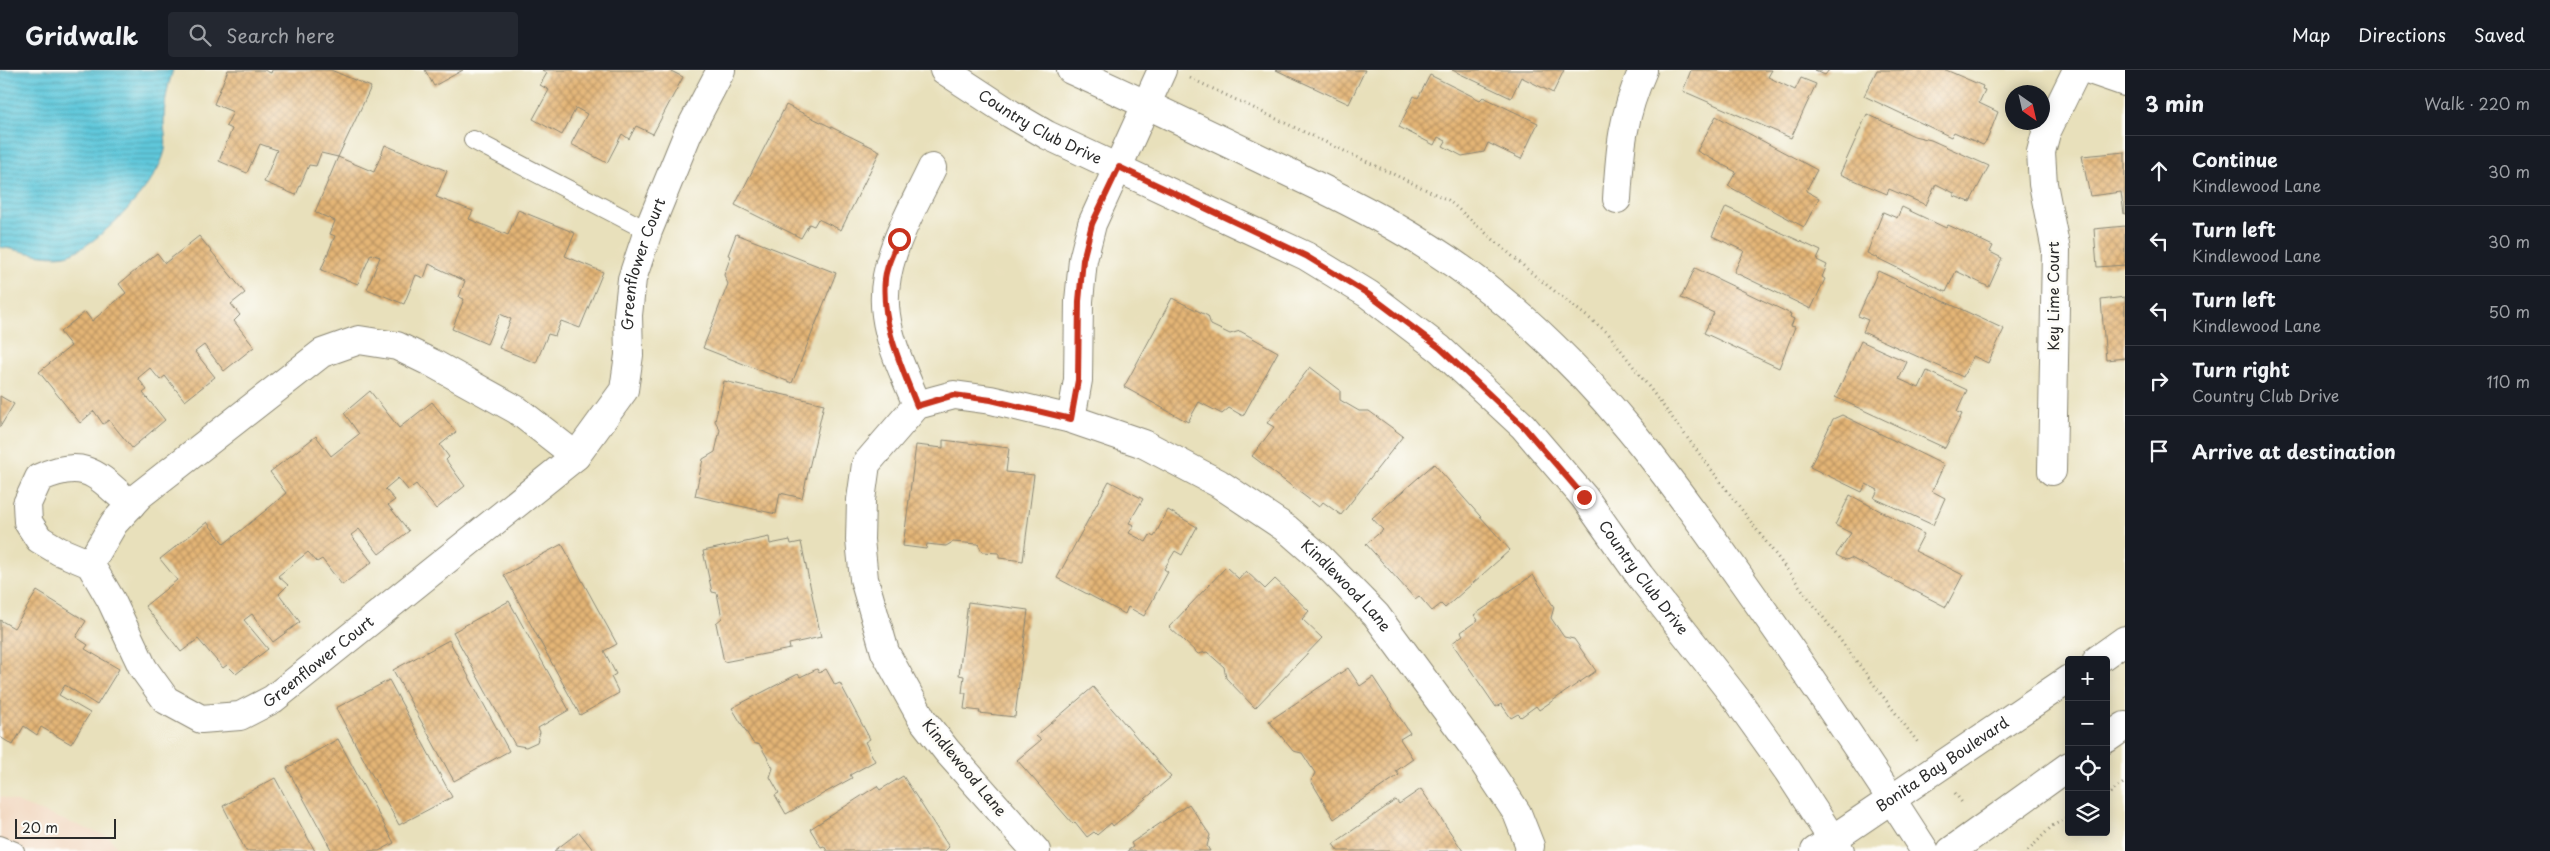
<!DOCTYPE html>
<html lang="en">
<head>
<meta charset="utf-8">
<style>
  body { margin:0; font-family:"Playpen Sans",sans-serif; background:#242831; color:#f1f3f6 }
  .controls { position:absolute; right:15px; bottom:15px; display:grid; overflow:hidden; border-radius:5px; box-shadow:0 2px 12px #0003 }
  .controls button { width:45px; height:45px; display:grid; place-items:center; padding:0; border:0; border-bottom:1px solid #363941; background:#171b24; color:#f1f3f6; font:25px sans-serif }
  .compass { position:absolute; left:2005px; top:15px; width:45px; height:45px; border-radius:50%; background:#171b24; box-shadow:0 2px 12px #0003; rotate:146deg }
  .scale { position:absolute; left:15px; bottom:12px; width:101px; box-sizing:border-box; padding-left:5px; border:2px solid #2b2b2b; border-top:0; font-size:14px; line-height:18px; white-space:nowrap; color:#2b2b2b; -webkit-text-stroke:4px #fdfcf7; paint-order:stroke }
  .stop { position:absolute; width:15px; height:15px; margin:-11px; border:4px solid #c8321e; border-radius:50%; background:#fff }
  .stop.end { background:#c8321e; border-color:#fff; box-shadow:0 1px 5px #0008 }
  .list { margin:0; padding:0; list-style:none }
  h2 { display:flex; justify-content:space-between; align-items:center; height:65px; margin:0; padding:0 20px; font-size:21px }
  h2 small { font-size:16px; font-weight:400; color:#9ea1a6 }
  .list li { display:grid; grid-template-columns:32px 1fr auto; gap:15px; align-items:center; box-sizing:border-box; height:70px; padding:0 20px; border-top:1px solid #363941 }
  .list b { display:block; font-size:19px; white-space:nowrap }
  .list p { margin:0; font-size:16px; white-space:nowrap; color:#9ea1a6 }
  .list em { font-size:16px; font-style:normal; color:#9ea1a6 }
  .icon { flex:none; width:28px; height:28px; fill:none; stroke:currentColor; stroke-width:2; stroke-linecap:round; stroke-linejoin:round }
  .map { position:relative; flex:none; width:2125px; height:781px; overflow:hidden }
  header { display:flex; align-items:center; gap:30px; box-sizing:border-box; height:70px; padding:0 25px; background:#171b24; border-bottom:1px solid #363941 }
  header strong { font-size:24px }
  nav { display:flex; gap:28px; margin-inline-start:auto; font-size:18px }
  .search { width:350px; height:45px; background:#242831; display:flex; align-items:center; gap:12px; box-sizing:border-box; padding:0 18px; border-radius:5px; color:#9ea1a6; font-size:19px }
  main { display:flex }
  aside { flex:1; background:#171b24 }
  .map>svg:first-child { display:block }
  .built { fill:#f1d5bd }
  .water { fill:url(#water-rules); stroke:#457a83 }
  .building { fill:url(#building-cross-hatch) }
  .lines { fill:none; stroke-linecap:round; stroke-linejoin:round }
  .lane-casing { stroke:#8a8673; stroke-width:20 }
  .street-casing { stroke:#8a8673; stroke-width:30 }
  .secondary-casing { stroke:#8a8673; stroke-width:30 }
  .path { stroke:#8a8673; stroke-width:3; stroke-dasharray:1 4; stroke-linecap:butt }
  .lane { stroke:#fff; stroke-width:18 }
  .street { stroke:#fff; stroke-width:28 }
  .secondary { stroke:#fff; stroke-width:28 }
  .route { stroke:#c8321e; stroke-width:6 }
  .labels { text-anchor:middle; stroke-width:5; stroke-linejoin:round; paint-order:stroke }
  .street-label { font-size:15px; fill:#2b2b2b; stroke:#fdfcf7 }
</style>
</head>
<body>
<header>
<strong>Gridwalk</strong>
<div class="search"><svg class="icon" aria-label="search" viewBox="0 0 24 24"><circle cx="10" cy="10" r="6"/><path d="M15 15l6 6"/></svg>Search here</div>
<nav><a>Map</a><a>Directions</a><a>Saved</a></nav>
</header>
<main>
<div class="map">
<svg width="2125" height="781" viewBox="0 0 2125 781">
  <defs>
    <pattern id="water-rules" width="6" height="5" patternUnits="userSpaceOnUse" patternTransform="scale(1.25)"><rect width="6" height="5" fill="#5fc8db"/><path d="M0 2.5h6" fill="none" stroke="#4fa3b2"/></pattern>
    <pattern id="building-cross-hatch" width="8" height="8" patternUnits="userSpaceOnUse" patternTransform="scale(1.25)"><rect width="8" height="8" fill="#e4b576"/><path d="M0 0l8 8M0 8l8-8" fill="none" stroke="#b99361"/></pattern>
  </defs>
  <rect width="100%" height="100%" fill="#fdfcf7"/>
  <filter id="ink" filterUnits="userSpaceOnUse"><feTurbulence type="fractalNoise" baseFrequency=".02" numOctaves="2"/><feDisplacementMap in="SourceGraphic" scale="10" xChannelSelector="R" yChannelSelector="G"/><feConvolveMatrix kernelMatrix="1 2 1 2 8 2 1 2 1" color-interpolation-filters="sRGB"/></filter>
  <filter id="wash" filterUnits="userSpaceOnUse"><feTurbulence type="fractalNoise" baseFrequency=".0096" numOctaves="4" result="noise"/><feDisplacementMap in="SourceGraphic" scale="20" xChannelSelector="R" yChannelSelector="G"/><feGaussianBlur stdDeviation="1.12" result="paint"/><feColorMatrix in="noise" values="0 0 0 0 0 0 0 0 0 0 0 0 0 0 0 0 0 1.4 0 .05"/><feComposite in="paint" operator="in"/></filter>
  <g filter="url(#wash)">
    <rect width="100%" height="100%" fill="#e8e0bb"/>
    <polygon class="built" points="0,726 109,767 120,781 0,781"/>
    <path class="water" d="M 0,0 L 173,0 C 167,18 164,34 164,53 C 164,61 167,71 165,80 C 159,112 102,171 72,183 C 54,191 19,180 0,177 Z"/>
    <g id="blocks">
      <g class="building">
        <polygon points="228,0 264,0 271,3 272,0 331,0 371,17 338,87 374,102 385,75 447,101 436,127 473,141 469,149 508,165 518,140 575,163 565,186 603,202 580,258 561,251 555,266 548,264 536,293 499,278 511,249 500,244 487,274 452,259 464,229 459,227 465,211 429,194 424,208 416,205 404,234 367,219 380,187 371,184 358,214 321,200 335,166 330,164 335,151 315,142 338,87 321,83 316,96 309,95 296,125 264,112 277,80 260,74 247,103 219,91 232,59 226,56 233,42 214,34"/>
        <polygon points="425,0 463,0 434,16"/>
        <polygon points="542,0 669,0 683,7 653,64 636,56 629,69 622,64 607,93 571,74 587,44 576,38 562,65 533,49 549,20 540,15 547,3"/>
        <polygon points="1276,0 1365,0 1349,34"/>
        <polygon points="1452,0 1564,0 1553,23 1521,7 1511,28"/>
        <polygon points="1691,0 1772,0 1768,7 1795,20 1801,8 1816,14 1791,68 1683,21"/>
        <polygon points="1814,0 1829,0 1825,5"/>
        <polygon points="1877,0 1946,0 1983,16 1982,19 1985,20 1979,33 1998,42 1987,70 1983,75 1954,62 1951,67 1864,26"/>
        <polygon points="1430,5 1480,30 1483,27 1538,53 1521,89 1488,73 1484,82 1462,86 1443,76 1446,71 1438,67 1434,75 1399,57 1414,26 1418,28"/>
        <polygon points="786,35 880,81 841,160 818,149 814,156 809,154 801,168 735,135"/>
        <polygon points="1867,44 1914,66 1931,70 1989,96 1970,132 1954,126 1954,123 1936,114 1926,135 1889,119 1887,124 1840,104"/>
        <polygon points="1716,46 1817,100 1806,121 1819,128 1804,157 1728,116 1736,102 1697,81"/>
        <polygon points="2125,82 2125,144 2124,144 2121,122 2090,126 2082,86"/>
        <polygon points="1726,137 1821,181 1817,190 1827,195 1822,207 1825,209 1811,239 1734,202 1744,181 1712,166"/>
        <polygon points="1902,137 1946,158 1948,155 1993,176 1990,182 2002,188 1989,217 1956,201 1946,222 1867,183 1883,142 1897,148"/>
        <polygon points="2125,156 2125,195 2097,197 2094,159"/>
        <polygon points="736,164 836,203 792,313 703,278 728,214 724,205 731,186 728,185"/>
        <polygon points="199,166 245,223 231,234 240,245 234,251 254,277 224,301 204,275 195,282 215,307 185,331 165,306 160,310 150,298 138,308 147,320 143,323 165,350 132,378 109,350 103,354 94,341 80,353 39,302 71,276 60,262 85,242 92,251 126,223 119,214 157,183 165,193"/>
        <polygon points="1695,198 1791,244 1790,247 1794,249 1791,256 1795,257 1779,298 1704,263 1714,243 1681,228"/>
        <polygon points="1878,201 2004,259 1988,293 1973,286 1963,307 1863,262 1868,250 1858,246"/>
        <polygon points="2125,227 2125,288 2106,290 2101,230"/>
        <polygon points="1172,228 1208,246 1211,255 1230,264 1240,261 1278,282 1243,346 1229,338 1222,344 1199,332 1188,352 1124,317"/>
        <polygon points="1861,271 1907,292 1899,309 1919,318 1927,301 1967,320 1957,342 1962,344 1945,378 1835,327"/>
        <polygon points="1310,297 1340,320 1340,330 1359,341 1369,341 1403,366 1341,445 1323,432 1319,437 1252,386 1274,357 1267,353"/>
        <polygon points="724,311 824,334 802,428 780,423 776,444 695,426 703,389 715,382 720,360 715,351"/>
        <polygon points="370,321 399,358 432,332 456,362 440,375 449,387 446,390 465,416 436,439 416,414 408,420 398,408 385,419 395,430 388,435 409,461 379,484 359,459 351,465 372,492 342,515 322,489 317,492 308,482 278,506 288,515 279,524 300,552 273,572 252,544 244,550 268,579 236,604 227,595 223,598 198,569 181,582 145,536 177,510 160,489 207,452 224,474 271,436 286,423 270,402 316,366 331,386 359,364 344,343"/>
        <polygon points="0,326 14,334 0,357"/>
        <polygon points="1842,345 1944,395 1932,421 1945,428 1933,455 1874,428 1878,420 1866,414 1862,422 1810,397 1833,349"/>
        <polygon points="943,370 1009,378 1006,402 1034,405 1023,491 999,488 999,483 982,482 978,474 953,472 946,476 927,474 926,479 903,476 916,375 943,378"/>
        <polygon points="1434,394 1510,480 1445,538 1441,534 1432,541 1419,526 1415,529 1366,474 1383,460 1372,448"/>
        <polygon points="1109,411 1143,429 1129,453 1134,455 1129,463 1146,472 1150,465 1154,467 1168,440 1197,457 1182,485 1175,481 1164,499 1168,502 1144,546 1128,537 1125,544 1057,508"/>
        <polygon points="1850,425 1924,464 1915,481 1963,505 1946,537 1851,488 1846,490 1836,485 1851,463 1835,455"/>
        <polygon points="769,467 770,474 790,470 791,474 801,472 821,567 789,574 790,579 724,592 716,553 722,548 717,523 712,522 703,481"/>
        <polygon points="562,474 617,574 604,581 616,604 611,607 619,623 580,645 504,505"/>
        <polygon points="1226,497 1239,509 1246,501 1265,519 1275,509 1309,541 1302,549 1322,568 1255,638 1226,608 1224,597 1207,582 1198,584 1169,557"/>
        <polygon points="1533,505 1554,537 1551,548 1564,567 1574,569 1596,601 1539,640 1536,636 1521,647 1518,644 1511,648 1501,634 1496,637 1452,573 1463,565 1461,562 1478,550 1474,545"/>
        <polygon points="37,521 86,551 76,567 88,575 85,579 119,599 97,635 65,615 59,625 90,643 71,674 41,657 37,665 24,656 13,675 0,667 0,550 14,558"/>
        <polygon points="509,531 569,640 538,658 540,662 537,672 526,677 515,675 453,562"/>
        <polygon points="968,532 1028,540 1015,647 979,643 980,641 964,639 966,623 962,623 964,606 959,605"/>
        <polygon points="449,570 509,681 454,711 393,600"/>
        <polygon points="1348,598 1360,616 1373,607 1410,663 1400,669 1413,689 1396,701 1399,705 1334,749 1311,711 1315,703 1302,683 1293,681 1269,651"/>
        <polygon points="817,599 819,603 826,599 835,615 840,613 870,669 865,672 875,691 850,705 852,708 786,744 775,725 779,723 770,707 773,698 760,675 753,673 732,638 798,604 800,607"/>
        <polygon points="389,610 452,727 399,755 336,638"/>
        <polygon points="1093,617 1171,707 1113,756 1111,753 1097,765 1094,762 1087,767 1075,752 1073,754 1017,690 1041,670 1036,666"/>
        <polygon points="338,669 394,773 379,781 332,781 287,698"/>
        <polygon points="903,706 949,777 945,781 827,781 824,776 821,777 810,759 877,716 880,720"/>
        <polygon points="275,708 315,781 246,781 223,736"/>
        <polygon points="1421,719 1463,781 1338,781 1333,774 1396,730 1399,734"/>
        <polygon points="1189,734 1210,765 1207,776 1210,781 1127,781 1133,777 1131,773"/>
        <polygon points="579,762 594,781 554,781"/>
      </g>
    </g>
  </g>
  <g filter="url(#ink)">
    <use href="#blocks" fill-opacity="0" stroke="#8a8673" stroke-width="1"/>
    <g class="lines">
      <defs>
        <g id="lane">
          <polyline points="473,70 648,161"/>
          <polyline points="0,775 15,781"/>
        </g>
        <g id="street">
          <path id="s1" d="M 944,0 L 1011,44 L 1047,65 L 1306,186 L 1368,224 L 1440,279 L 1523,356 L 1584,427 L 1640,506 L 1738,631 L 1788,701 L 1840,781"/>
          <path d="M 1071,0 C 1138,30 1205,62 1271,94 C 1350,131 1429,170 1497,226 C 1597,307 1668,405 1741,509 C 1805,599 1866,689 1925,781"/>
          <polyline points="2090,0 2125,12"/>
          <path d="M 1617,129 C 1620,79 1622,47 1643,0"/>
          <path d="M 917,335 C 906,307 890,276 886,245 C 878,193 911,143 932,98"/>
          <polyline points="1071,349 1078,310 1079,231 1083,190 1092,154 1162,0"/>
          <polyline points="2052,401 2056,180 2043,114 2041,82 2046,63 2077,0"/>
          <path id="s2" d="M 131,435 C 97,405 86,387 39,408 L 27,434 L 28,452 L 39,469 L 59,481 L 90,494 L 111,530 L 143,598 L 166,630 L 201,649 L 240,646 L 273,629 L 576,386 L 624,320 L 629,285 L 628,245 L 632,209 L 648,161 L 688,63 L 721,0"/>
          <polyline points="90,494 114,453 140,425 322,283 359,270 397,276 434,294 517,340 576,386"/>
          <path id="s3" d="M 1036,781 L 947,681 L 922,649 L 885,582 L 864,509 L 860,470 L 861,430 L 866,394 L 917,335 L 954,325 L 991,330 L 1071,349 L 1144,374 L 1218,413 L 1287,459 L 1319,487 L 1376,545 L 1472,675 L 1517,743 L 1530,776 L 1529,781"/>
        </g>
        <g id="secondary">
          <polyline points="2097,590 2125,570"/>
          <polyline points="2106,669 2125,656"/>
          <path id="s4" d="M 1815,781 L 2069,609"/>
          <polyline points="1951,781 2069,696"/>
        </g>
      </defs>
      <use href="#lane" class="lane-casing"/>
      <use href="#street" class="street-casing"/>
      <use href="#secondary" class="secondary-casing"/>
      <g class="path">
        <polyline points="1190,8 1448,130 1534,205 1608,263 1919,674"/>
        <polyline points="1955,723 1963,734"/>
        <polyline points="2106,726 2125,712"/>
        <polyline points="2028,781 2052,756 2069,747"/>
      </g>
      <use href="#lane" class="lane"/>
      <use href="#street" class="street"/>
      <use href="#secondary" class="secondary"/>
    </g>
  </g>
  <g class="lines" filter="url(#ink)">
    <path class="route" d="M 899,169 C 894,181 886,196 885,209 C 881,254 901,295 917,336 L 954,325 L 991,330 L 1071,349 L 1078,310 L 1079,231 L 1083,190 L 1092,154 L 1119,97 L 1306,186 L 1368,224 L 1440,278 L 1523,356 L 1584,427"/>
  </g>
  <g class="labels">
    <g class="street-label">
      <text dy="5" stroke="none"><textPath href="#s1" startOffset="112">Country Club Drive</textPath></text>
      <text dy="5" stroke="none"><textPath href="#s2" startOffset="1100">Greenflower Court</textPath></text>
      <text transform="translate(2054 226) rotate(-90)" y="5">Key Lime Court</text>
      <text dy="5" stroke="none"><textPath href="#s1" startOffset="878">Country Club Drive</textPath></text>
      <text dy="5" stroke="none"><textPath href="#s3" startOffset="1004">Kindlewood Lane</textPath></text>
      <text dy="5" stroke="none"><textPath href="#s2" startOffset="560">Greenflower Court</textPath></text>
      <text dy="5" stroke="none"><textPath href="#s4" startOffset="154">Bonita Bay Boulevard</textPath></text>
      <text transform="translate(964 698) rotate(50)" y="5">Kindlewood Lane</text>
    </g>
  </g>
</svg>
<div class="controls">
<button>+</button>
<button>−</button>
<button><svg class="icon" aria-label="locate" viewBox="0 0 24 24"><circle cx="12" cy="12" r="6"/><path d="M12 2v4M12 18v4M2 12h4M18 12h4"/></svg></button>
<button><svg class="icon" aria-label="layers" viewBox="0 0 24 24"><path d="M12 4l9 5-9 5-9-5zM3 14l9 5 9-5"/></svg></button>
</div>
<svg class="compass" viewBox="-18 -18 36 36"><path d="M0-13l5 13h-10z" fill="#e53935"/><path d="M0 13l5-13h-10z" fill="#9ea1a6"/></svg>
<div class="scale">20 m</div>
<div class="stop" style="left:899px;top:169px"></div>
<div class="stop end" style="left:1584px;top:427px"></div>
</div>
<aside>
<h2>3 min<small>Walk · 220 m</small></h2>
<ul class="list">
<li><svg class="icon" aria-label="ahead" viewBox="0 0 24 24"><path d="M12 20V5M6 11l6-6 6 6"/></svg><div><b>Continue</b><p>Kindlewood Lane</p></div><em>30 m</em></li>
<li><svg class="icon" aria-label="left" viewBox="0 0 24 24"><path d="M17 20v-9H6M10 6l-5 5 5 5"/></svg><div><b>Turn left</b><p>Kindlewood Lane</p></div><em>30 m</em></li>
<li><svg class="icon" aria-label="left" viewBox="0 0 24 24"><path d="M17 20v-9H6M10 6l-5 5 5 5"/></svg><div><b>Turn left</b><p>Kindlewood Lane</p></div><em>50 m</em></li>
<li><svg class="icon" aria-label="right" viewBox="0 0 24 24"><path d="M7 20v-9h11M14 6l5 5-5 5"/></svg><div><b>Turn right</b><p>Country Club Drive</p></div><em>110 m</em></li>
<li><svg class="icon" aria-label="arrive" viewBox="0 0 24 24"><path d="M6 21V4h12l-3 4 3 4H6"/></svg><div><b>Arrive at destination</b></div></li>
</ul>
</aside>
</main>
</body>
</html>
